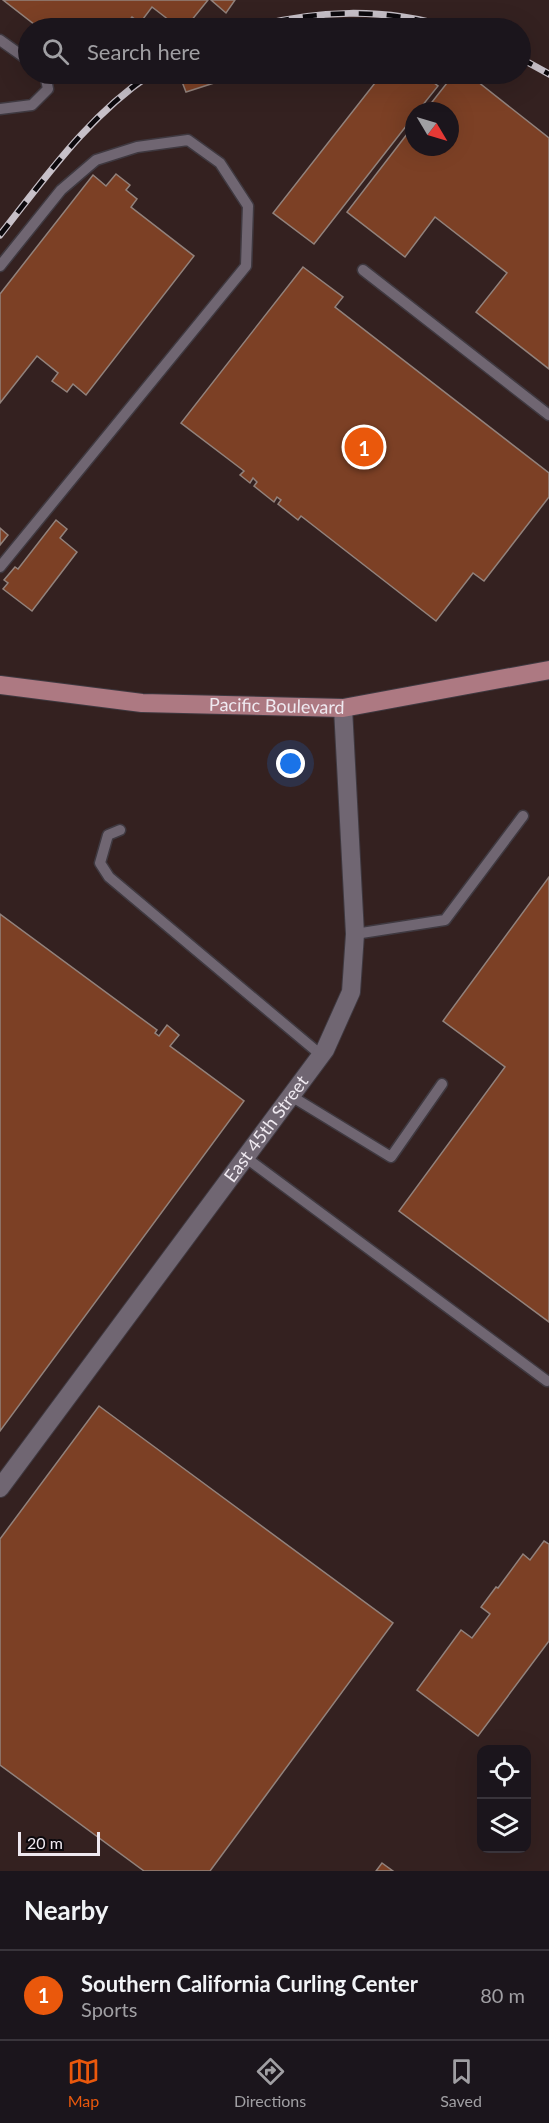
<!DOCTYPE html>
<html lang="en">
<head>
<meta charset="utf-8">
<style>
  body { margin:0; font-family:Lato,sans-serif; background:#241e25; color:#f1f3f6 }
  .controls { position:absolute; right:18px; bottom:18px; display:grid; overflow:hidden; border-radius:12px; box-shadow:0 6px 24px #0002 }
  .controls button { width:54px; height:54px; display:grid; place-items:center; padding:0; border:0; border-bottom:2px solid #39343b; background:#1b151c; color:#f1f3f6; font:30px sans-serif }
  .compass { position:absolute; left:405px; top:102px; width:54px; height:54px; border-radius:50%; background:#1b151c; box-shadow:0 6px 24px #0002; rotate:128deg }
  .scale { position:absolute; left:18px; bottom:15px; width:82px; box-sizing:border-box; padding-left:6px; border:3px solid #efe9f0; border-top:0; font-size:16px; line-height:21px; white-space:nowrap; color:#efe9f0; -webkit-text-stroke:4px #0b080c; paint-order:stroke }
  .you { position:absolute; left:291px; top:764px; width:21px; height:21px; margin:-15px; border:4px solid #fff; border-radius:50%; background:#1a73e8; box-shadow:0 0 0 9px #1a73e833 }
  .badge { display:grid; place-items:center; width:39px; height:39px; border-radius:50%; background:#ea580c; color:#fff; font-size:20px; font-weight:700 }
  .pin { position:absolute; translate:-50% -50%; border:3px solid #fff; box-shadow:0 2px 6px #0006 }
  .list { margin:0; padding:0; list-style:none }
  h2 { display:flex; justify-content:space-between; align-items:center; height:78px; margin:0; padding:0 24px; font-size:26px }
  h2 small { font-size:20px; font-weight:400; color:#a09fa3 }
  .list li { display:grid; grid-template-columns:39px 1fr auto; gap:18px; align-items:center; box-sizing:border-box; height:90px; padding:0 24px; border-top:2px solid #39343b }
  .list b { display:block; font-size:22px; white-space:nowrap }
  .list p { margin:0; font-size:20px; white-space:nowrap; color:#a09fa3 }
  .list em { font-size:20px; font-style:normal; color:#a09fa3 }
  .icon { flex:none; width:33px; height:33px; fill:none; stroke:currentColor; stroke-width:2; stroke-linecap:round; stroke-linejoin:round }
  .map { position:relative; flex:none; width:549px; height:1871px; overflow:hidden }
  .search { position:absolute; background:#1b151c; box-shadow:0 6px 24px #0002; left:18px; right:18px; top:18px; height:66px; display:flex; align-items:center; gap:15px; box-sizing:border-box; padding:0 21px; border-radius:33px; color:#a09fa3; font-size:22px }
  .sheet { height:168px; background:#1b151c }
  nav { display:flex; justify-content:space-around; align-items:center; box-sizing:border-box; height:84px; border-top:2px solid #39343b; background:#1b151c; font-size:16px; color:#a09fa3 }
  nav a { display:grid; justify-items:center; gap:3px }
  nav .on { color:#ea580c }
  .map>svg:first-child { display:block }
  .industrial { fill:#342120; fill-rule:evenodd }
  .building { fill:#7c4025; stroke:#92827c; stroke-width:1.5 }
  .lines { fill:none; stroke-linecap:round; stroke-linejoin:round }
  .service-casing { stroke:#3f3940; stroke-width:13 }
  .minor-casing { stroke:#3f3940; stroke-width:20 }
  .primary-casing { stroke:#3f3940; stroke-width:20 }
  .service { stroke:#706672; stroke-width:10 }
  .minor { stroke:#706672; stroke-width:18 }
  .primary { stroke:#ad7982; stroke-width:18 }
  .rail-casing { stroke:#c7c0c8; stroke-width:7 }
  .rail { stroke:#0b080c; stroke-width:4.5; stroke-dasharray:14; stroke-linecap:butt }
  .labels { text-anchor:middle; stroke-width:4.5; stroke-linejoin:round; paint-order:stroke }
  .street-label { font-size:18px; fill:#efe9f0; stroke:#0b080c }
</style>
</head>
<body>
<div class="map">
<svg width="549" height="1871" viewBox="0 0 549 1871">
  <rect width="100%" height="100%" fill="#241c26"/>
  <path class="industrial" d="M 0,0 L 549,0 L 549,1871 L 0,1871 ZM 28,28 L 520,28 L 520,74 L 28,74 ZM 414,111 L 450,111 L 450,147 L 414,147 ZM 482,1750 L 526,1750 L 526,1848 L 482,1848 Z"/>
  <g class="building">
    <polygon points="3,0 208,0 191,21 178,27 152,7 140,23 132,17 123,28 39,28"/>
    <polygon points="211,0 235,0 226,13"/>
    <polygon points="179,74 242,74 186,92"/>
    <polygon points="382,74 422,74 438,86 418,111 414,111 414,116 314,244 273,213"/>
    <polygon points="454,74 468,74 549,138 549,369 476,312 507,273 435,217 405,257 347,212 414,125 414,147 450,147 450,111 425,111"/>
    <polygon points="116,174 130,185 126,190 137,199 131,207 194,256 86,395 73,384 67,392 52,381 58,373 37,356 0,403 0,294 93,175 106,186"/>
    <polygon points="303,267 343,297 335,307 549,473 549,497 484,581 473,573 436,621 301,516 298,520 278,504 281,500 277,497 274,502 254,486 257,482 253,478 250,483 240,475 244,471 181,423"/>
    <polygon points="56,520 67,529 60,538 77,552 32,611 3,589 8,583 4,580 15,567 18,569"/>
    <polygon points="0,528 8,535 0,545"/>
    <polygon points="549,877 549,1322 399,1211 505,1067 443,1021"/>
    <polygon points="0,914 157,1030 155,1033 159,1036 167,1025 179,1035 170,1046 244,1101 0,1431"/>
    <polygon points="99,1406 393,1623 210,1871 144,1871 0,1765 0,1539"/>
    <polygon points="544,1541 549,1544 549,1641 478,1736 417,1690 461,1630 472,1638 490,1614 481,1607 496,1587 498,1588 523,1554 530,1560"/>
    <polygon points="382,1863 393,1871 376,1871"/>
  </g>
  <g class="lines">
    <defs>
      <g id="service">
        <polyline points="0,40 28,60"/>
        <polyline points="0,109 32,105 48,89 45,74"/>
        <polyline points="0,266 61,190 96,160 137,147 188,140 220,163 248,206 246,266 0,567"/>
        <polyline points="363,270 549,415"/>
        <polyline points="120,830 108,835 100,863 109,877 321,1055"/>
        <polyline points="355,934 445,920 523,816"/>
        <polyline points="291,1096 391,1157 442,1084"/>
        <polyline points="245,1157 547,1381"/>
      </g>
      <g id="minor">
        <path id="s1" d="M 0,1488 L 325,1050 L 351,992 L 355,934 L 343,708"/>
      </g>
      <g id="primary">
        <path id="s2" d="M 0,685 L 142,703 L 343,708 L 549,670"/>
      </g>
    </defs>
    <use href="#service" class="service-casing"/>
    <use href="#minor" class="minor-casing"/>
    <use href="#primary" class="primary-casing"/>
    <use href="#service" class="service"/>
    <use href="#minor" class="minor"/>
    <use href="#primary" class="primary"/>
    <defs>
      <g id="rail">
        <path d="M 248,28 C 314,10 385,7 450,28"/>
        <polyline points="520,58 549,74"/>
        <path d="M 0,235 C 46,177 88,116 151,74"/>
      </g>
    </defs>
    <use href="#rail" class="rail-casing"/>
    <use href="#rail" class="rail"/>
  </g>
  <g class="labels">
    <g class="street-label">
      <text dy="6" stroke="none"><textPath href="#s2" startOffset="278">Pacific Boulevard</textPath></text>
      <text dy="6" stroke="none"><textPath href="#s1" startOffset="447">East 45th Street</textPath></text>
    </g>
  </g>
</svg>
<div class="controls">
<button><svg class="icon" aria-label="locate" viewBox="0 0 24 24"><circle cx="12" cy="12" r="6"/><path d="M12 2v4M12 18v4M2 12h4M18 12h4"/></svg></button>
<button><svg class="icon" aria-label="layers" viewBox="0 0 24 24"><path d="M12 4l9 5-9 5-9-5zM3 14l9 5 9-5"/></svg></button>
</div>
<svg class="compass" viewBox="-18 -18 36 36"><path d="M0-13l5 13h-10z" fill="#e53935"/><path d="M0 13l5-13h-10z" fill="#a09fa3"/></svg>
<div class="scale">20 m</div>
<div class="you"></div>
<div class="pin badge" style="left:364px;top:447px">1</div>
<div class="search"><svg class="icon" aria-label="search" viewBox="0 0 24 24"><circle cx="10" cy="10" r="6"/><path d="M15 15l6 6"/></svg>Search here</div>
</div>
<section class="sheet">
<h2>Nearby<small></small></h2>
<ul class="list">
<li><span class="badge">1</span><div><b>Southern California Curling Center</b><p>Sports</p></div><em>80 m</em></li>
</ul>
</section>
<nav>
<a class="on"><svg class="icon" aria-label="map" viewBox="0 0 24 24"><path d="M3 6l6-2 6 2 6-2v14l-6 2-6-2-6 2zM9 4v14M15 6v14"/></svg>Map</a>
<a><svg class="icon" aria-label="directions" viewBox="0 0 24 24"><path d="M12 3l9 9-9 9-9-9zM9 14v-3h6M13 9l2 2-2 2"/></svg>Directions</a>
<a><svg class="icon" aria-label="saved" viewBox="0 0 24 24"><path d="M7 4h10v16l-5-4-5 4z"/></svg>Saved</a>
</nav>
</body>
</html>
